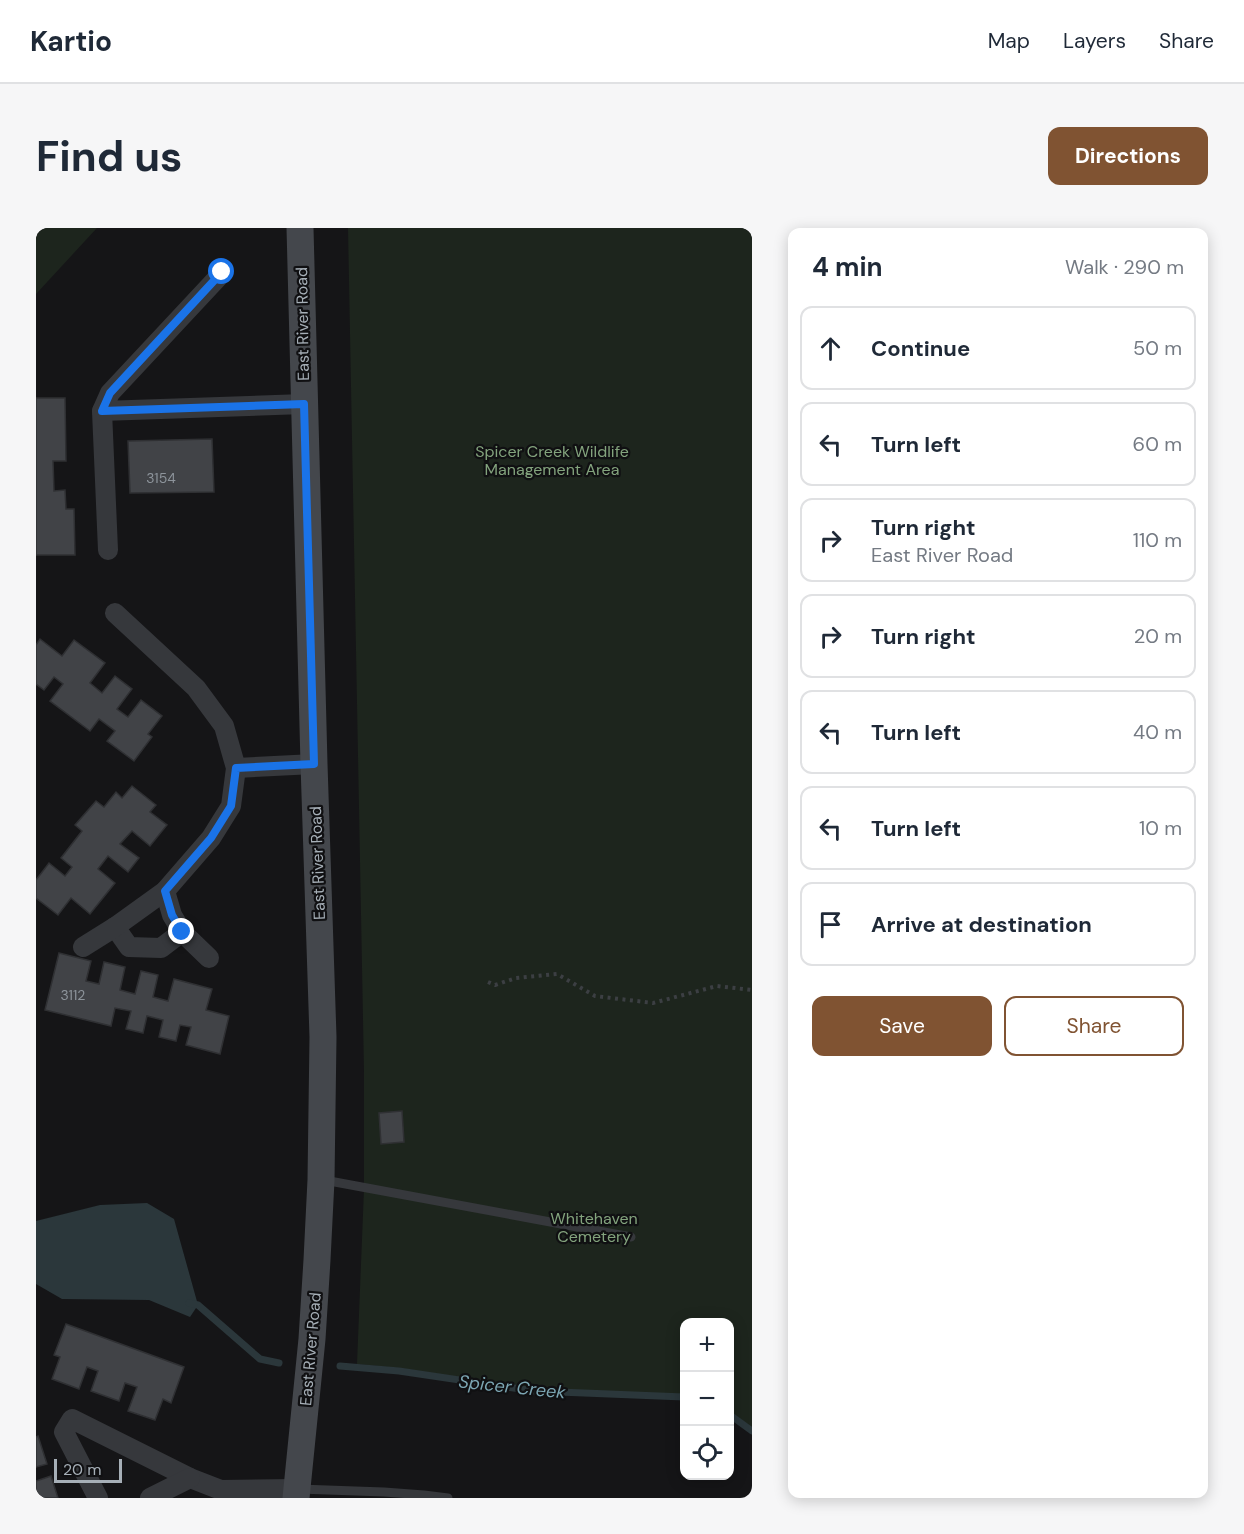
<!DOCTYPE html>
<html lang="en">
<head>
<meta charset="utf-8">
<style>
  body { margin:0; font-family:"DM Sans",sans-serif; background:#f6f6f7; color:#1f2937 }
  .controls { position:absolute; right:18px; bottom:18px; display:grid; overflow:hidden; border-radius:12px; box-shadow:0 3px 15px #0003 }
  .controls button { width:54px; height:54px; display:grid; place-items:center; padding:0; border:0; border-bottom:2px solid #e0e1e3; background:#fff; color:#1f2937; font:30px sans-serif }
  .scale { position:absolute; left:18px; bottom:15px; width:68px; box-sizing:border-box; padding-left:6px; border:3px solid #a6afb7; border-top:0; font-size:16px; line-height:21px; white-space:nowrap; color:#a6afb7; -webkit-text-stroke:4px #101012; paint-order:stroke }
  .stop { position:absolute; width:18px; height:18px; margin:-14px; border:4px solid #1a73e8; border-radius:50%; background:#fff }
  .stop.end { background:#1a73e8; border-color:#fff; box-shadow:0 2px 6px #0008 }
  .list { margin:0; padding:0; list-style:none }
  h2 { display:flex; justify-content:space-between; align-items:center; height:78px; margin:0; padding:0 24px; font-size:26px }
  h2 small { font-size:20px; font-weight:400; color:#747a83 }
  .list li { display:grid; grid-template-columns:39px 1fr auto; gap:18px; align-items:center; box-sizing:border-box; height:84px; margin:0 12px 12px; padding:0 12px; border:2px solid #e0e1e3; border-radius:12px }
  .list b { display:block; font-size:22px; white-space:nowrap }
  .list p { margin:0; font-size:20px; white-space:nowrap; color:#747a83 }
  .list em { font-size:20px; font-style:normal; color:#747a83 }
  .actions { display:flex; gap:12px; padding:18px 24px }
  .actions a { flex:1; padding:14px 0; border:2px solid #805332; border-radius:12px; text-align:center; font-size:21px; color:#805332 }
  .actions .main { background:#805332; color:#fff }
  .icon { flex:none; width:33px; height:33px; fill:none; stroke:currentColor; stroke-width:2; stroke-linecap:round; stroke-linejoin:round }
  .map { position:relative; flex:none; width:716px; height:1270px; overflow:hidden; border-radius:12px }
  header { display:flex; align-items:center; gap:36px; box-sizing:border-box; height:84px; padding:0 30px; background:#fff; border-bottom:2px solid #e0e1e3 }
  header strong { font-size:28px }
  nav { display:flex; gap:33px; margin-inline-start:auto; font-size:21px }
  .intro { display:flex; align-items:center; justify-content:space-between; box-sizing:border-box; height:144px; padding:0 36px }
  h1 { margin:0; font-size:42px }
  .button { padding:15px 27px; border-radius:12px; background:#805332; color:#fff; font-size:21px; font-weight:700 }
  main { display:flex; gap:36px; padding:0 36px }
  aside { flex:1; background:#fff; border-radius:12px; box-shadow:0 3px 15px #0003 }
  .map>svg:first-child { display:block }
  .green { fill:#1d251d }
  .water { fill:#2b373b }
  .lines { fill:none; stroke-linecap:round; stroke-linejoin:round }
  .stream { stroke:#2b373b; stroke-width:7 }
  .building { fill:#414347; stroke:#2f3033; stroke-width:1.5 }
  .path { stroke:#3c3f43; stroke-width:4; stroke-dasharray:3 4.5; stroke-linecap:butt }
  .lane { stroke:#36383c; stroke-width:9 }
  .street { stroke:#36383c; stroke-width:20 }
  .secondary { stroke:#44474c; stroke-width:27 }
  .route { stroke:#1a73e8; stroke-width:8 }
  .labels { text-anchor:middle; stroke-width:4.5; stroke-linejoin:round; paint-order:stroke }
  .number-label { font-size:14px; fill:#8d949b }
  .street-label { font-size:16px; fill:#a6afb7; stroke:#101012 }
  .park-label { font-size:16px; fill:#83a37d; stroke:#101012 }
  .water-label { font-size:18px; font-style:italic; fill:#7ca6b3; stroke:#101012 }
</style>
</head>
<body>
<header>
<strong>Kartio</strong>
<nav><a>Map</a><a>Layers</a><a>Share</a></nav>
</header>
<div class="intro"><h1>Find us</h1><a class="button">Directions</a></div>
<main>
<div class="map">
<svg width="716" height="1270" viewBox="0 0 716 1270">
  <rect width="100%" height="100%" fill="#151517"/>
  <g class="green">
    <polygon points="0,0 61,0 0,66"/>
    <polygon points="312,0 716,0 716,1200 694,1184 694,1094 648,1094 648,1167 500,1161 364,1140 321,1136 328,961 328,844"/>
  </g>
  <polygon class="water" points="111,975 138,991 162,1077 154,1089 113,1072 26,1071 0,1056 0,993 64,977"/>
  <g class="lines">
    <g class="stream">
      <polyline points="153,1075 162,1077 224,1131 243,1135"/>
      <polyline points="304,1138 363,1143 498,1163 648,1169"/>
      <polyline points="694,1187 716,1203"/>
    </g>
  </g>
  <g class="building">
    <polygon points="0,170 29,170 30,233 17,233 18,263 29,262 30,281 38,281 39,327 0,327"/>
    <polygon points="176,211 178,264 94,265 92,213"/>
    <polygon points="4,411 26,428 38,412 69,435 54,455 66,465 79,448 96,461 81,481 92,489 105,472 126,488 112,506 116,509 98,533 71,513 79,503 63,491 54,503 14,473 27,456 18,449 8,462 0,456 0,417"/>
    <polygon points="96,558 120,577 114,584 131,597 114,618 96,603 84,616 103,630 92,644 72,628 62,641 79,655 54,686 35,670 22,687 0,670 0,652 13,635 29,648 36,639 25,630 46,603 39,597 60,573 68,579 80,564 86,570"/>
    <polygon points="23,725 55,733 50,753 63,756 68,734 89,739 84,762 99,766 105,743 122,747 117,769 132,773 138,751 176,761 170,782 193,788 184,826 150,817 155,799 144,797 140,813 123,809 127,792 111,788 107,805 90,801 95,783 79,780 75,798 9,782"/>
    <polygon points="366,883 368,914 345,916 343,885"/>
    <polygon points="30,1096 148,1139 135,1175 127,1171 119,1192 92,1183 101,1159 89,1155 83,1173 55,1163 62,1143 51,1139 43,1161 16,1151 24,1129 18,1127"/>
    <polygon points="2,1208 11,1236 0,1239 0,1209"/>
    <polygon points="15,1248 22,1270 0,1270 0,1253"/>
  </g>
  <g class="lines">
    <polyline class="path" points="452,754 459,757 480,750 521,746 559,768 617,775 681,758 716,762"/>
    <g class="lane">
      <polyline points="288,952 595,1009"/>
      <polyline points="263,1261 348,1264 388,1267 412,1270"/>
    </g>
    <g class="street">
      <polyline points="66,183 268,176"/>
      <polyline points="72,322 66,183 74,165 187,44"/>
      <polyline points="200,540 278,536"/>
      <polyline points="129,663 136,687 146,704 173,730"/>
      <polyline points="79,699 93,719 125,720 146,704"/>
      <polyline points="47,719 79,699 129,663 175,610 195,578 200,540 188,498 160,460 79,385"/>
      <polyline points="62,1270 28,1204 36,1191 154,1250 185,1262 261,1261"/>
      <polyline points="114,1270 154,1250"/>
    </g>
    <polyline class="secondary" points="260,1270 276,1111 281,1032 285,952 287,809 278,536 264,0"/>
  </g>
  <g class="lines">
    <polyline class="route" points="146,704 136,687 129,663 175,610 195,578 200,540 278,536 268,176 66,183 74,165 186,44"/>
  </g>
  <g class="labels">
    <g class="number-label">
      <text x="125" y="255">3154</text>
      <text x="37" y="772">3112</text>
    </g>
    <g class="street-label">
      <text transform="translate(266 96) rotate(-91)" y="6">East River Road</text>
      <text transform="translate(281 635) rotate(-92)" y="6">East River Road</text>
      <text transform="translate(274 1121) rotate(-85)" y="6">East River Road</text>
    </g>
    <g class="park-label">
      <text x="516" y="229">Spicer Creek Wildlife<tspan x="516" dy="18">Management Area</tspan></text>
      <text x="558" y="996">Whitehaven<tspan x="558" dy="18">Cemetery</tspan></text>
    </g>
    <g class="water-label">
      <text transform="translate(476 1159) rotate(6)" y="6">Spicer Creek</text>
    </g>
  </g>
</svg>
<div class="controls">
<button>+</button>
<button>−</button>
<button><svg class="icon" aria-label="locate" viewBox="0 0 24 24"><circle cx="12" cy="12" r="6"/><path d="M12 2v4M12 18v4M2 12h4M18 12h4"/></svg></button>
</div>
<div class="scale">20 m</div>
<div class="stop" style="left:186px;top:44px"></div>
<div class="stop end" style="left:146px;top:704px"></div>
</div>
<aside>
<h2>4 min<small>Walk · 290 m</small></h2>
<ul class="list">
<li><svg class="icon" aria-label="ahead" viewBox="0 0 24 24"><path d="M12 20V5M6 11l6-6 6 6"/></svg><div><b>Continue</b></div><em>50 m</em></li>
<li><svg class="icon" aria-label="left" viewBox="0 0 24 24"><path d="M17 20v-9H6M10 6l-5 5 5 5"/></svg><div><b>Turn left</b></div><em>60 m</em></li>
<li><svg class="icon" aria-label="right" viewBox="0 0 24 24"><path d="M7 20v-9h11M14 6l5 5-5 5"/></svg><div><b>Turn right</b><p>East River Road</p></div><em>110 m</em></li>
<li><svg class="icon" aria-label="right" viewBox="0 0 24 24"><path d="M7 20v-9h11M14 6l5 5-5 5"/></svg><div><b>Turn right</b></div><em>20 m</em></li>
<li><svg class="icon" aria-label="left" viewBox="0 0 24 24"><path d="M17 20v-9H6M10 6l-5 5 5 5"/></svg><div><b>Turn left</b></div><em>40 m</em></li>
<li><svg class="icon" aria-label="left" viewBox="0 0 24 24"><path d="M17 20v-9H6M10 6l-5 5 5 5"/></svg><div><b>Turn left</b></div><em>10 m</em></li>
<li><svg class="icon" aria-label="arrive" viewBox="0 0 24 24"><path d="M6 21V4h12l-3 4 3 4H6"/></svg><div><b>Arrive at destination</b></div></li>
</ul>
<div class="actions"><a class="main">Save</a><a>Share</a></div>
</aside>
</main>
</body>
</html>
